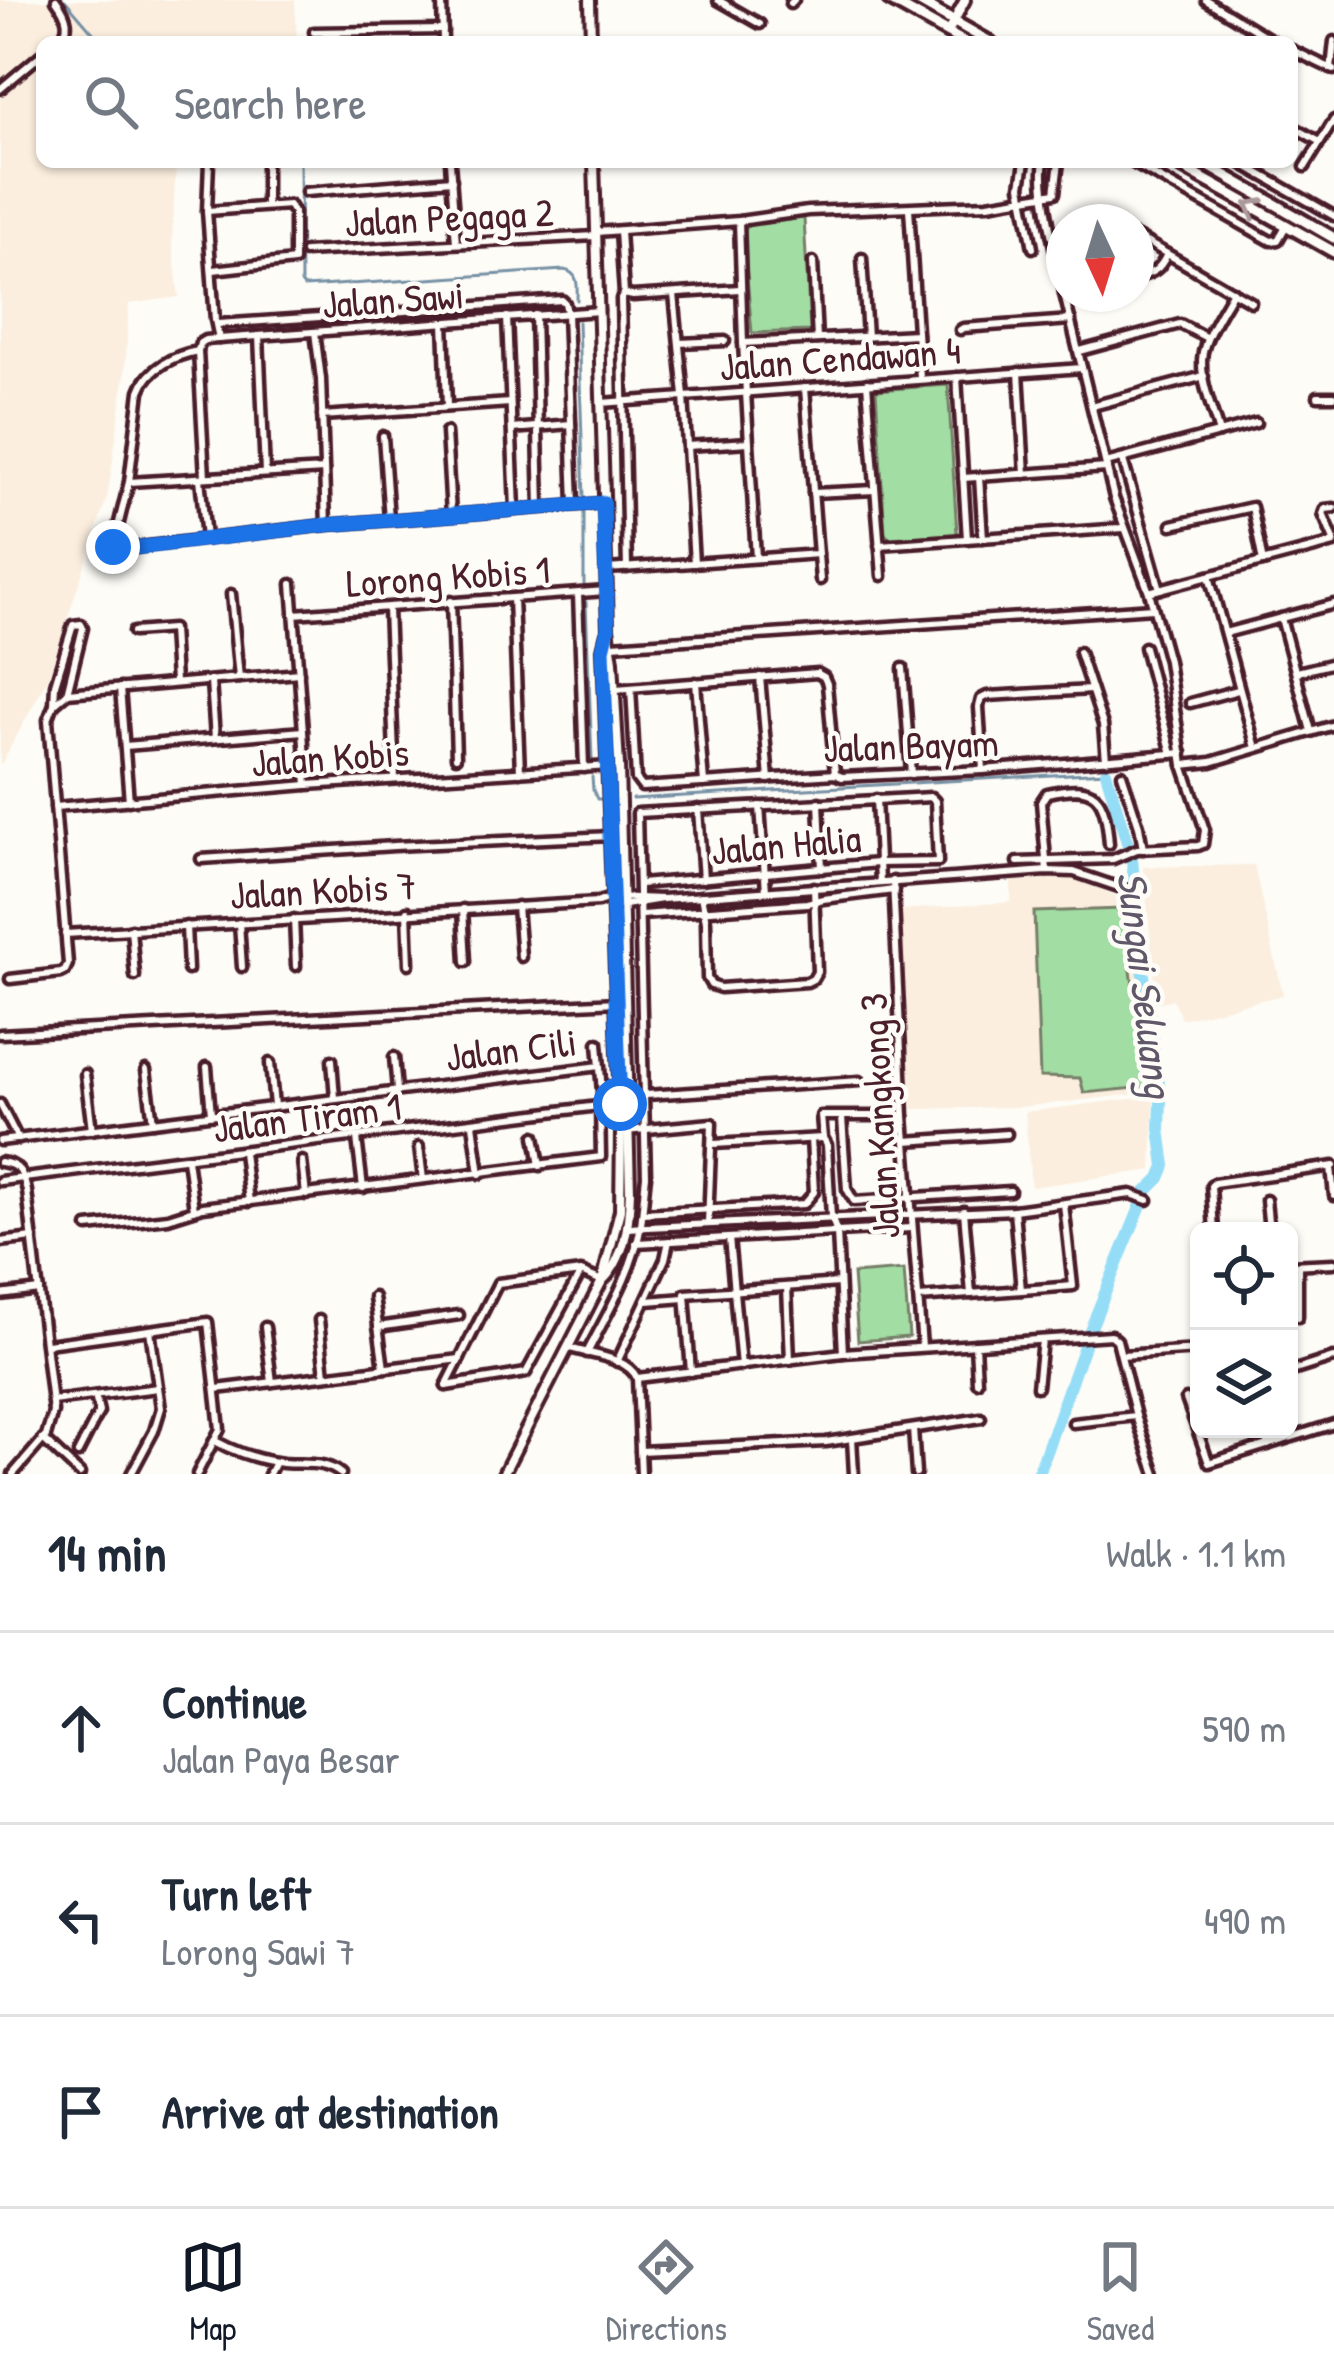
<!DOCTYPE html>
<html lang="en">
<head>
<meta charset="utf-8">
<style>
  body { margin:0; font-family:"Patrick Hand",sans-serif; background:#f2f2f3; color:#1f2937 }
  .controls { position:absolute; right:36px; bottom:36px; display:grid; overflow:hidden; border-radius:18px; box-shadow:0 3px 9px #0004 }
  .controls button { width:108px; height:108px; display:grid; place-items:center; padding:0; border:0; border-bottom:3px solid #e0e1e3; background:#fff; color:#1f2937; font:60px sans-serif }
  .compass { position:absolute; left:1046px; top:204px; width:108px; height:108px; border-radius:50%; background:#fff; box-shadow:0 3px 9px #0004; rotate:176deg }
  .stop { position:absolute; width:36px; height:36px; margin:-27px; border:9px solid #1a73e8; border-radius:50%; background:#fff }
  .stop.end { background:#1a73e8; border-color:#fff; box-shadow:0 3px 12px #0008 }
  .list { margin:0; padding:0; list-style:none }
  h2 { display:flex; justify-content:space-between; align-items:center; height:156px; margin:0; padding:0 48px; font-size:51px }
  h2 small { font-size:39px; font-weight:400; color:#747a83 }
  .list li { display:grid; grid-template-columns:78px 1fr auto; gap:36px; align-items:center; box-sizing:border-box; height:192px; padding:0 48px; border-top:3px solid #e0e1e3 }
  .list b { display:block; font-size:45px; white-space:nowrap }
  .list p { margin:0; font-size:39px; white-space:nowrap; color:#747a83 }
  .list em { font-size:39px; font-style:normal; color:#747a83 }
  .icon { flex:none; width:66px; height:66px; fill:none; stroke:currentColor; stroke-width:2; stroke-linecap:round; stroke-linejoin:round }
  .map { position:relative; flex:none; width:1334px; height:1474px; overflow:hidden }
  .search { position:absolute; background:#fff; box-shadow:0 3px 9px #0004; left:36px; right:36px; top:36px; height:132px; display:flex; align-items:center; gap:30px; box-sizing:border-box; padding:0 42px; border-radius:18px; color:#747a83; font-size:45px }
  .sheet { height:732px; background:#fff }
  nav { display:flex; justify-content:space-around; align-items:center; box-sizing:border-box; height:168px; border-top:3px solid #e0e1e3; background:#fff; font-size:33px; color:#747a83 }
  nav a { display:grid; justify-items:center; gap:6px }
  nav .on { color:#111827 }
  .map>svg:first-child { display:block }
  .built { fill:#fbeede }
  .green { fill:#a2dea4; stroke:#767e68; stroke-width:3 }
  .lines { fill:none; stroke-linecap:round; stroke-linejoin:round }
  .stream { stroke:#7791a5; stroke-width:3 }
  .river { stroke:#95ddf7; stroke-width:12 }
  .minor-casing { stroke:#4a1f2b; stroke-width:15 }
  .tertiary-casing { stroke:#4a1f2b; stroke-width:16 }
  .primary-casing { stroke:#4a1f2b; stroke-width:18 }
  .minor { stroke:#fdfcf7; stroke-width:6 }
  .tertiary { stroke:#fdfcf7; stroke-width:8 }
  .primary { stroke:#fdfcf7; stroke-width:9 }
  .oneway { stroke:#ac999b }
  .route { stroke:#1a73e8; stroke-width:15 }
  .labels { text-anchor:middle; stroke-width:9; stroke-linejoin:round; paint-order:stroke }
  .street-label { font-size:39px; fill:#4a1f2b; stroke:#fdfcf7 }
  .water-label { font-size:42px; font-style:italic; fill:#605868; stroke:#fdfcf7 }
</style>
</head>
<body>
<div class="map">
<svg width="1334" height="1474" viewBox="0 0 1334 1474">
  <rect width="100%" height="100%" fill="#fdfcf7"/>
  <filter id="ink" filterUnits="userSpaceOnUse"><feTurbulence type="fractalNoise" baseFrequency=".00833" numOctaves="2"/><feDisplacementMap in="SourceGraphic" scale="24" xChannelSelector="R" yChannelSelector="G"/><feConvolveMatrix kernelMatrix="1 2 1 2 8 2 1 2 1" color-interpolation-filters="sRGB"/></filter>
  <g filter="url(#ink)">
    <g class="built">
      <polygon points="0,0 295,0 297,42 42,42 42,162 176,162 172,239 179,297 129,304 125,374 108,494 48,678 0,766"/>
      <polygon points="1254,865 1283,995 1181,1019 1173,999 1157,1003 1143,867"/>
      <polygon points="1011,878 1075,878 1128,901 1155,1092 1021,1107 911,1109 901,910 1011,902"/>
      <polygon points="1154,1096 1152,1170 1031,1187 1025,1112"/>
    </g>
    <g class="green">
      <polygon points="804,218 810,331 752,333 743,232 749,225"/>
      <polygon points="948,385 957,534 889,538 885,533 876,390"/>
      <polygon points="1122,909 1148,1087 1084,1093 1080,1078 1040,1077 1034,912"/>
      <polygon points="904,1270 909,1337 858,1341 853,1274"/>
    </g>
    <g class="lines">
      <g class="stream">
        <polyline points="65,0 101,42"/>
        <path d="M 300,162 L 301,283 L 304,287 L 564,270 C 580,273 577,287 577,300"/>
        <polyline points="578,322 584,498"/>
        <polyline points="584,585 584,512"/>
        <polyline points="586,602 592,760"/>
        <polyline points="592,777 593,790 597,799 606,799"/>
        <polyline points="632,799 1106,772"/>
      </g>
      <g class="river">
        <polyline points="1106,772 1132,859 1141,954 1161,1099 1160,1129 1165,1166 1160,1178 1145,1193"/>
        <polyline points="1090,1330 1141,1205"/>
        <polyline points="1038,1474 1085,1343"/>
      </g>
      <defs>
        <g id="minor">
          <path d="M 56,0 C 67,15 73,29 57,42"/>
          <polyline points="442,0 443,42"/>
          <polyline points="718,0 760,24"/>
          <polyline points="1206,0 1275,42"/>
          <polyline points="790,4 794,0"/>
          <polyline points="314,32 443,30"/>
          <polyline points="1292,50 1334,70"/>
          <polyline points="1331,69 1334,41"/>
          <polyline points="0,89 42,54"/>
          <polyline points="1292,126 1320,142"/>
          <polyline points="209,162 207,211 215,320 219,339"/>
          <polyline points="450,162 456,243"/>
          <polyline points="1025,162 1021,186 1033,248"/>
          <path d="M 1044,162 C 1038,187 1058,263 1064,292"/>
          <polyline points="1131,162 1271,241 1278,240 1286,226"/>
          <polyline points="1239,162 1334,216"/>
          <polyline points="1305,167 1334,120"/>
          <polyline points="306,192 452,180"/>
          <polyline points="266,205 266,162"/>
          <polyline points="909,208 920,378"/>
          <polyline points="207,211 289,205 294,213 294,261 213,270"/>
          <polyline points="739,221 743,343 756,558"/>
          <polyline points="620,231 624,294 621,299 627,568"/>
          <polyline points="596,232 739,221 808,211 988,204 1055,193 1059,162"/>
          <polyline points="1136,236 1251,302"/>
          <polyline points="305,252 595,236"/>
          <polyline points="862,258 867,337"/>
          <polyline points="813,262 817,339"/>
          <path d="M 1136,278 C 1153,273 1160,270 1167,254"/>
          <polyline points="624,294 633,296 740,289"/>
          <polyline points="674,294 684,396 694,563"/>
          <polyline points="535,315 540,507"/>
          <polyline points="507,317 515,509"/>
          <polyline points="444,322 447,407"/>
          <polyline points="218,324 562,300 565,303 567,313 574,504"/>
          <polyline points="960,330 963,328 1071,320"/>
          <polyline points="315,332 321,379 326,525"/>
          <polyline points="259,336 265,473"/>
          <polyline points="679,343 725,341"/>
          <polyline points="743,343 917,334"/>
          <path d="M 198,351 C 175,355 148,368 140,391 L 129,482 L 113,547 L 115,550 L 326,525 L 603,503"/>
          <polyline points="198,351 200,343 205,340 599,311"/>
          <polyline points="198,351 205,477"/>
          <polyline points="1080,351 1180,324 1207,338"/>
          <polyline points="1019,372 1025,474"/>
          <polyline points="957,377 967,539"/>
          <polyline points="867,383 882,576"/>
          <polyline points="805,388 820,580"/>
          <polyline points="1318,396 1334,396"/>
          <polyline points="601,403 1082,368"/>
          <polyline points="1092,406 1204,376"/>
          <polyline points="322,416 510,403"/>
          <polyline points="512,429 571,424"/>
          <polyline points="446,432 451,514"/>
          <path d="M 1219,433 C 1212,407 1195,371 1205,345 C 1211,326 1224,308 1233,291"/>
          <polyline points="383,436 389,519"/>
          <polyline points="687,446 749,442"/>
          <polyline points="1123,460 1160,589 1149,592"/>
          <polyline points="1106,463 1256,423"/>
          <polyline points="979,477 983,538"/>
          <polyline points="200,478 206,538"/>
          <polyline points="963,478 1107,468"/>
          <polyline points="129,482 324,470"/>
          <polyline points="813,493 875,490"/>
          <polyline points="1334,508 1325,509 1323,514 1334,540"/>
          <polyline points="1172,525 1252,507 1263,562"/>
          <polyline points="879,545 1124,528"/>
          <polyline points="607,569 818,554"/>
          <polyline points="1209,576 1256,748"/>
          <polyline points="292,584 307,785"/>
          <polyline points="1160,589 1334,543"/>
          <polyline points="231,594 239,678"/>
          <polyline points="578,594 584,768"/>
          <polyline points="513,598 520,772"/>
          <polyline points="451,601 456,757"/>
          <polyline points="388,609 395,779"/>
          <polyline points="294,614 606,591"/>
          <polyline points="1281,618 1311,731"/>
          <polyline points="133,632 172,629 175,682"/>
          <polyline points="1225,633 1334,604"/>
          <polyline points="612,645 1153,608"/>
          <polyline points="1144,647 1172,754"/>
          <polyline points="1079,652 1103,725 1106,760"/>
          <polyline points="903,668 911,774"/>
          <polyline points="1297,672 1334,663"/>
          <polyline points="760,677 769,779"/>
          <polyline points="211,682 215,738"/>
          <polyline points="696,682 704,783"/>
          <polyline points="120,688 129,801"/>
          <polyline points="631,688 636,779 642,787 835,774 842,777 983,770 1182,753"/>
          <polyline points="616,689 817,673 824,677 827,684 835,774"/>
          <polyline points="67,693 299,673"/>
          <polyline points="1190,703 1238,690"/>
          <polyline points="125,746 303,731"/>
          <polyline points="1183,765 1211,762 1334,725"/>
          <polyline points="983,770 979,707 981,699 987,696 1091,690"/>
          <polyline points="1122,774 1139,826 1143,849"/>
          <polyline points="876,799 880,882"/>
          <polyline points="819,802 822,869"/>
          <polyline points="760,806 766,891"/>
          <polyline points="55,807 307,785 610,766"/>
          <polyline points="698,809 703,879"/>
          <polyline points="201,859 394,846 612,836"/>
          <polyline points="1018,862 1113,859 1137,849 1198,846 1203,844 1205,830 1183,765 1168,661 1149,592 1114,498 1064,294"/>
          <path d="M 1047,871 L 1041,802 L 1047,793 C 1097,782 1105,794 1109,844"/>
          <polyline points="893,881 904,1116 922,1347"/>
          <polyline points="701,896 706,921 707,978 711,985 720,988 807,982 813,979 817,972 814,887"/>
          <polyline points="517,906 521,957"/>
          <polyline points="619,906 662,899 1047,871 1074,872 1127,890"/>
          <polyline points="463,909 466,962"/>
          <polyline points="407,911 409,964"/>
          <polyline points="641,915 807,903 823,899 894,890"/>
          <polyline points="294,919 296,966"/>
          <polyline points="239,923 242,967"/>
          <polyline points="186,926 188,970"/>
          <polyline points="131,929 135,976"/>
          <polyline points="65,934 598,902 613,897 662,899"/>
          <polyline points="10,979 61,973 65,971 68,964 48,720 54,704 67,693 83,628 81,624 73,625 55,684 54,704"/>
          <polyline points="0,1034 617,1002"/>
          <polyline points="598,1043 603,1105"/>
          <polyline points="394,1057 397,1090"/>
          <polyline points="332,1060 335,1098"/>
          <polyline points="270,1063 274,1106"/>
          <polyline points="207,1067 211,1114"/>
          <polyline points="146,1070 153,1122"/>
          <polyline points="85,1074 92,1130"/>
          <polyline points="646,1095 860,1081"/>
          <polyline points="0,1104 18,1139"/>
          <polyline points="842,1118 847,1189 854,1201 1010,1191"/>
          <polyline points="473,1124 480,1174"/>
          <polyline points="625,1131 712,1123 708,1224"/>
          <polyline points="535,1136 540,1166"/>
          <polyline points="357,1138 363,1188"/>
          <polyline points="0,1141 600,1066"/>
          <polyline points="906,1141 1007,1134"/>
          <polyline points="713,1144 823,1138"/>
          <polyline points="419,1147 423,1179"/>
          <polyline points="243,1152 249,1202"/>
          <polyline points="187,1159 194,1209"/>
          <polyline points="302,1161 306,1195"/>
          <path d="M 0,1162 C 20,1164 23,1173 27,1191 L 53,1412 L 46,1436 L 13,1474"/>
          <polyline points="1331,1167 1334,1196"/>
          <polyline points="0,1181 622,1103"/>
          <polyline points="1266,1200 1269,1231"/>
          <polyline points="1014,1210 1021,1290"/>
          <polyline points="964,1211 971,1294"/>
          <polyline points="643,1213 804,1204 814,1192 811,1139"/>
          <polyline points="88,1227 168,1218 203,1207 601,1157 600,1106"/>
          <polyline points="626,1228 1014,1210 1131,1194 1148,1200"/>
          <polyline points="1214,1231 1211,1186 1214,1183 1334,1166"/>
          <polyline points="729,1238 741,1366"/>
          <polyline points="0,1242 33,1238"/>
          <polyline points="636,1243 911,1228"/>
          <polyline points="1289,1265 1334,1263"/>
          <polyline points="1298,1265 1298,1317"/>
          <polyline points="787,1287 790,1360"/>
          <polyline points="0,1295 39,1290"/>
          <polyline points="374,1297 384,1368"/>
          <polyline points="919,1298 1073,1286 1064,1204"/>
          <polyline points="647,1301 685,1298"/>
          <polyline points="319,1320 325,1375"/>
          <polyline points="265,1327 272,1382"/>
          <polyline points="378,1327 459,1315"/>
          <polyline points="47,1344 208,1322 220,1429 197,1474"/>
          <polyline points="975,1344 977,1382"/>
          <path d="M 570,1348 C 592,1355 627,1357 637,1378 L 641,1474"/>
          <path d="M 587,1353 C 608,1312 633,1272 641,1225 C 643,1209 644,1192 646,1176 L 637,813 L 931,797 L 935,801 L 938,862 L 878,863 L 640,884"/>
          <polyline points="843,1353 837,1232 831,1217 827,1145 823,1138 821,1116 904,1116"/>
          <polyline points="1121,1355 1199,1350"/>
          <polyline points="617,1362 665,1259 669,1241"/>
          <polyline points="691,1372 685,1294 839,1283"/>
          <polyline points="1289,1372 1333,1358"/>
          <polyline points="637,1378 843,1353 1111,1335 1117,1340 1136,1416 1156,1474"/>
          <polyline points="446,1386 498,1283 581,1272 602,1281"/>
          <polyline points="446,1386 526,1373 580,1274"/>
          <polyline points="1037,1387 1042,1340"/>
          <polyline points="217,1389 460,1359"/>
          <polyline points="1186,1399 1209,1463 1334,1424"/>
          <polyline points="52,1401 158,1388"/>
          <polyline points="1073,1423 1136,1416"/>
          <polyline points="913,1429 916,1474"/>
          <polyline points="1263,1429 1268,1445"/>
          <polyline points="852,1438 854,1474"/>
          <polyline points="43,1439 80,1474"/>
          <path d="M 215,1441 C 237,1453 258,1460 283,1463 C 304,1465 324,1460 341,1474"/>
          <polyline points="640,1451 826,1442 981,1418"/>
          <polyline points="78,1453 99,1412 95,1396"/>
          <polyline points="131,1474 154,1431 161,1408 150,1330"/>
          <polyline points="269,1474 275,1462"/>
        </g>
        <g id="tertiary">
          <polyline points="590,0 591,42"/>
          <polyline points="948,32 965,0"/>
          <path d="M 594,162 L 608,628 L 613,661 L 619,766 L 630,1191 C 629,1223 626,1258 602,1281"/>
          <polyline points="503,1474 602,1281 620,1210 621,1131 603,649 607,633"/>
        </g>
        <g id="primary">
          <polyline points="889,0 964,42"/>
          <polyline points="916,0 990,42"/>
          <polyline points="1173,162 1334,252"/>
          <polyline points="1202,162 1334,238"/>
        </g>
      </defs>
      <use href="#minor" class="minor-casing"/>
      <use href="#tertiary" class="tertiary-casing"/>
      <use href="#primary" class="primary-casing"/>
      <use href="#minor" class="minor"/>
      <use href="#tertiary" class="tertiary"/>
      <use href="#primary" class="primary"/>
    </g>
    <defs><path id="oneway-chevron" d="M-2-3.5L2.5 0L-2 3.5" fill="none" stroke-width="1.6" stroke-linecap="round" stroke-linejoin="round" transform="scale(3)"/></defs>
    <use class="oneway" href="#oneway-chevron" transform="translate(1253 207) rotate(-151)"/>
  </g>
  <g class="lines" filter="url(#ink)">
    <polyline class="route" points="113,547 116,550 119,550 326,525 603,503 608,628 603,649 620,1104"/>
  </g>
  <g class="labels">
    <g class="street-label">
      <text transform="translate(449 217) rotate(-3)" y="14">Jalan Pegaga 2</text>
      <text transform="translate(393 299) rotate(-4)" y="14">Jalan Sawi</text>
      <text transform="translate(840 358) rotate(-4)" y="14">Jalan Cendawan 4</text>
      <text transform="translate(448 576) rotate(-4)" y="14">Lorong Kobis 1</text>
      <text transform="translate(911 745) rotate(-2)" y="14">Jalan Bayam</text>
      <text transform="translate(330 757) rotate(-4)" y="14">Jalan Kobis</text>
      <text transform="translate(786 844) rotate(-5)" y="14">Jalan Halia</text>
      <text transform="translate(323 890) rotate(-3)" y="14">Jalan Kobis 7</text>
      <text transform="translate(511 1049) rotate(-7)" y="14">Jalan Cili</text>
      <text transform="translate(879 1116) rotate(-93)" y="14">Jalan Kangkong 3</text>
      <text transform="translate(307 1117) rotate(-7)" y="14">Jalan Tiram 1</text>
    </g>
    <g class="water-label">
      <text transform="translate(1146 984) rotate(83)" y="15">Sungai Seluang</text>
    </g>
  </g>
</svg>
<div class="controls">
<button><svg class="icon" aria-label="locate" viewBox="0 0 24 24"><circle cx="12" cy="12" r="6"/><path d="M12 2v4M12 18v4M2 12h4M18 12h4"/></svg></button>
<button><svg class="icon" aria-label="layers" viewBox="0 0 24 24"><path d="M12 4l9 5-9 5-9-5zM3 14l9 5 9-5"/></svg></button>
</div>
<svg class="compass" viewBox="-18 -18 36 36"><path d="M0-13l5 13h-10z" fill="#e53935"/><path d="M0 13l5-13h-10z" fill="#747a83"/></svg>
<div class="stop" style="left:620px;top:1104px"></div>
<div class="stop end" style="left:113px;top:547px"></div>
<div class="search"><svg class="icon" aria-label="search" viewBox="0 0 24 24"><circle cx="10" cy="10" r="6"/><path d="M15 15l6 6"/></svg>Search here</div>
</div>
<section class="sheet">
<h2>14 min<small>Walk · 1.1 km</small></h2>
<ul class="list">
<li><svg class="icon" aria-label="ahead" viewBox="0 0 24 24"><path d="M12 20V5M6 11l6-6 6 6"/></svg><div><b>Continue</b><p>Jalan Paya Besar</p></div><em>590 m</em></li>
<li><svg class="icon" aria-label="left" viewBox="0 0 24 24"><path d="M17 20v-9H6M10 6l-5 5 5 5"/></svg><div><b>Turn left</b><p>Lorong Sawi 7</p></div><em>490 m</em></li>
<li><svg class="icon" aria-label="arrive" viewBox="0 0 24 24"><path d="M6 21V4h12l-3 4 3 4H6"/></svg><div><b>Arrive at destination</b></div></li>
</ul>
</section>
<nav>
<a class="on"><svg class="icon" aria-label="map" viewBox="0 0 24 24"><path d="M3 6l6-2 6 2 6-2v14l-6 2-6-2-6 2zM9 4v14M15 6v14"/></svg>Map</a>
<a><svg class="icon" aria-label="directions" viewBox="0 0 24 24"><path d="M12 3l9 9-9 9-9-9zM9 14v-3h6M13 9l2 2-2 2"/></svg>Directions</a>
<a><svg class="icon" aria-label="saved" viewBox="0 0 24 24"><path d="M7 4h10v16l-5-4-5 4z"/></svg>Saved</a>
</nav>
</body>
</html>
